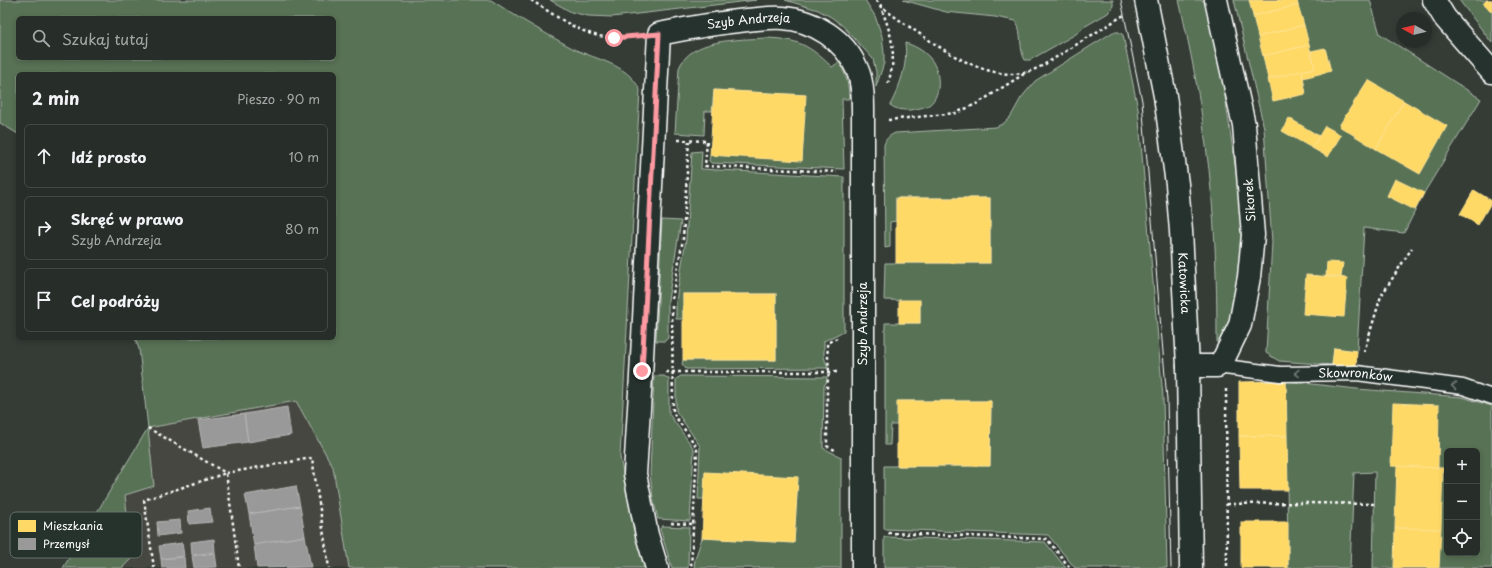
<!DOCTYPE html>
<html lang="pl">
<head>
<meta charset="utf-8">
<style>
  body { margin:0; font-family:"Playpen Sans",sans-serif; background:#333934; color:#f1f3f6 }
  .controls { position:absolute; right:12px; bottom:12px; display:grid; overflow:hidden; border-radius:6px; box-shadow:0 2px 6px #0003 }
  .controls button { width:36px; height:36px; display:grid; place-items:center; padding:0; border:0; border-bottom:1px solid #434945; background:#272d28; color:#f1f3f6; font:20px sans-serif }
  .compass { position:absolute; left:1396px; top:12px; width:36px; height:36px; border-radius:50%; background:#272d28; box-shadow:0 2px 6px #0003; rotate:278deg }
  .stop { position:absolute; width:12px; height:12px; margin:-9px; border:3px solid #ff9aa2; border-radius:50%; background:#fff }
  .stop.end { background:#ff9aa2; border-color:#fff; box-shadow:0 1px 4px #0008 }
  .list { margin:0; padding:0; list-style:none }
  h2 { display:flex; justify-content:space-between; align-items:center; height:52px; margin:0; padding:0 16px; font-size:17px }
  h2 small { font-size:13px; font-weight:400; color:#a4a8a8 }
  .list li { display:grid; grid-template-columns:26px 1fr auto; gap:12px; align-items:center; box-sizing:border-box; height:64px; margin:0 8px 8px; padding:0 8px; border:1px solid #434945; border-radius:6px }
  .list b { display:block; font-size:15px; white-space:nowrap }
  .list p { margin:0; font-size:13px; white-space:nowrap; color:#a4a8a8 }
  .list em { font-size:13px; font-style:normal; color:#a4a8a8 }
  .icon { flex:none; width:22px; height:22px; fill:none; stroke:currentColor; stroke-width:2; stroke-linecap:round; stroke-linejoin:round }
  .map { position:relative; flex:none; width:1492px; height:568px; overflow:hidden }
  .search { position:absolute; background:#272d28; box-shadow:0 2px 6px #0003; left:16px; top:16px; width:320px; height:44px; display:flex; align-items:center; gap:10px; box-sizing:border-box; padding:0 14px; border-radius:6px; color:#a4a8a8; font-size:15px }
  .panel { position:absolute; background:#272d28; box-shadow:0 2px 6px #0003; left:16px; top:72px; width:320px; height:268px; border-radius:6px }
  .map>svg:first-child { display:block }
  .built { fill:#44463f }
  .green { fill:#597257; stroke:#acb8ab; fill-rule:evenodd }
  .homes { fill:#ffd966; stroke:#ffe494 }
  .industry { fill:#999; stroke:#b8b8b8 }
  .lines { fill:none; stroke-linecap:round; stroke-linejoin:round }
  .service-casing { stroke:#fff; stroke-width:17 }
  .minor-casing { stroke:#fff; stroke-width:25 }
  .tertiary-casing { stroke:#fff; stroke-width:25 }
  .path { stroke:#fff; stroke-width:2.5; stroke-dasharray:3 3; stroke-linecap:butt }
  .service { stroke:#26332d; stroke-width:14 }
  .minor { stroke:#26332d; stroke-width:22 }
  .tertiary { stroke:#26332d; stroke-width:22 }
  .tram { stroke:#fff; stroke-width:1 }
  .oneway { stroke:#727a76 }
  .route { stroke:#ff9aa2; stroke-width:5 }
  .labels { text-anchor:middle; stroke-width:4; stroke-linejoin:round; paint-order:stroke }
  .street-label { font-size:12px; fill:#fff; stroke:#26332d }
  .key { fill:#26332d; stroke:#67706c; stroke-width:1 }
  .key-label { font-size:11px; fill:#fff }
</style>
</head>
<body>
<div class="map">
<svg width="1492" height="568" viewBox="0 0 1492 568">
  <rect width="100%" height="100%" fill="#343c35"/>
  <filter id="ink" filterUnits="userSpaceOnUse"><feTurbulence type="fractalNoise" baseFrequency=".025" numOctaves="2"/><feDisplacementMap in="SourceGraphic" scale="8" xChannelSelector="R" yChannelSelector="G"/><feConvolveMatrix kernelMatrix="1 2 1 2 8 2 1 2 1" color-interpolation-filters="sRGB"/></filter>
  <g filter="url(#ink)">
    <polygon class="built" points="297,401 333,467 349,568 122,568 132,558 125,495 154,486 148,428"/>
    <g class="green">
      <path d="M 0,0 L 491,0 C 518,18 546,34 574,49 C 597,60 628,64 640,90 L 620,457 L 625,483 L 646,568 L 349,568 L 333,467 L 296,401 L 148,428 L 154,486 L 125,495 L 132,558 L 122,568 L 63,568 L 148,428 L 139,349 L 135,338 L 334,338 L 334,74 L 18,74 L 18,134 L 0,123 ZM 18,18 L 334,18 L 334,58 L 18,58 Z"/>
      <polygon points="550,0 757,0 612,17 588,16 571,12"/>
      <polygon points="785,0 865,0 875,16 882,36 884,53 884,63 876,87 876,72 873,59 843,26 831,17 818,10"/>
      <path d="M 903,0 L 1113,0 L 1113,6 L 1108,13 L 1084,27 L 1076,34 L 1030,60 L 1025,60 C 1018,48 1023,33 1016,21 L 995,17 L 946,12 Z"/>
      <path d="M 1179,0 L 1205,0 L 1222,76 L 1236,171 L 1240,207 L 1242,251 L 1235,306 L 1226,336 L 1222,342 L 1217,343 C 1217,277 1215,211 1206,146 C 1200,97 1190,48 1179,0 Z"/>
      <polygon points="1234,0 1370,0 1380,34 1481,99 1424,193 1404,233 1364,228 1357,351 1334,348 1332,365 1279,361 1266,353 1272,242 1264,128"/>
      <polygon points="1459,0 1492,0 1492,43"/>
      <path d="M 1113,32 L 1119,32 L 1123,35 L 1138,109 L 1163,397 L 1167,568 L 1075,568 L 1048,535 L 884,529 L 884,466 L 990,466 L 991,401 L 898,401 L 897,425 L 891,425 L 890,445 L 885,445 L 885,323 L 920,323 L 920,301 L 884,300 L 885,263 L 990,263 L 990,198 L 896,198 L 896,221 L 890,222 L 890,247 L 885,248 L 884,145 C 886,138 889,136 895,133 L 996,127 L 1004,123 L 1011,116 L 1021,98 L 1035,81 Z"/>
      <path d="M 766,38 C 798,39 809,45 832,67 L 839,62 C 846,74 849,85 849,99 L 842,99 L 844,169 L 711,163 L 709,161 L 710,155 L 802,160 L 805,95 L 714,90 L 712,111 L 705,111 L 704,135 L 675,133 L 679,68 C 691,38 738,40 766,38 Z"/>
      <path d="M 905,43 C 913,45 923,50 929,57 C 940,68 943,95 929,105 C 923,108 916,109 910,110 C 902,110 897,110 890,105 C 900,86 908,65 905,43 Z"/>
      <polygon points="702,151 701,169 844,177 844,331 824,341 824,357 828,368 686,369 682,364 683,360 776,360 776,294 683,294 683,319 676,319 676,301 686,239 692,152"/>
      <polygon points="662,220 681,221 668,300 668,338 665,341 656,341"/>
      <polygon points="654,376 664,376 669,379 669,414 694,449 690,521 658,519 653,498 650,474"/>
      <polygon points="681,376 827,377 827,381 824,386 823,448 841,457 841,568 694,568 695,559 702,538 794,543 798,478 705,473 704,499 698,499 700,446 676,411 676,379"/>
      <path d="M 1286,381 L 1357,389 L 1462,397 L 1492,406 L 1492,568 L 1373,568 L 1375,472 L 1354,473 L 1350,568 L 1288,568 ZM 1447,451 L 1477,451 L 1477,553 L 1447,553 Z"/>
      <polygon points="662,526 689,527 688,568 672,568 660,529"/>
      <polygon points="884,537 1045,542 1066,568 884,568"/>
    </g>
    <g class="homes">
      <polygon points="1249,0 1297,0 1298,5 1253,16"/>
      <polygon points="1487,0 1492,0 1492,12 1483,4"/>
      <polygon points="1298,5 1304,25 1258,37 1253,16"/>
      <polygon points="1304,25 1309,45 1263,56 1258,37"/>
      <polygon points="1309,45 1315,68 1268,79 1263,56"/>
      <polygon points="1325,48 1331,71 1303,78 1302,71 1315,68 1311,51"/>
      <polygon points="1302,71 1306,94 1273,101 1268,79"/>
      <polygon points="1368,80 1404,101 1376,149 1339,126"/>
      <polygon points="714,90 806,95 802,161 710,155"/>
      <polygon points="1404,101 1447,126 1420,174 1376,149"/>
      <polygon points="1289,118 1319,136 1312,148 1282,131"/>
      <polygon points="1325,126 1341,135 1328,157 1312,148"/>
      <polygon points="1395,179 1424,193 1415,210 1387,196"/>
      <polygon points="1474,190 1492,201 1478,225 1460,214"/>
      <rect x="896" y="198" width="94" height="65"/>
      <polygon points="1327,262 1343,263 1341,277 1326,276"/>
      <polygon points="1306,275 1347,278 1344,317 1303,314"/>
      <rect x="683" y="294" width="93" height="66"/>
      <rect x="899" y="300" width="21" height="23"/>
      <polygon points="1334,348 1357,351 1356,367 1332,365"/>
      <polygon points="1286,381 1287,436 1239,436 1239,382"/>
      <polygon points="897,401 991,401 990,466 897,466"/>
      <polygon points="1393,403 1439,405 1438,468 1391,466"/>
      <polygon points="1239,436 1287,436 1288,490 1240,490"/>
      <polygon points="1397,466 1443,468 1441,529 1395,528"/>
      <polygon points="705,472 798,477 794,543 702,538"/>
      <rect x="1241" y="522" width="47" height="46"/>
      <polygon points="1395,528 1441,529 1439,568 1394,568"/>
    </g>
    <g class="industry">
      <polygon points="287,407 291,435 248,442 244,414"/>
      <polygon points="244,414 248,442 203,448 198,420"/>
      <polygon points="296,486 300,506 249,514 245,495"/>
      <polygon points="300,506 305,536 254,545 249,514"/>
      <polygon points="210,508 212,522 189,524 188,511"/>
      <polygon points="180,520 181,533 158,536 157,522"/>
      <polygon points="305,536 311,567 257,568 254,545"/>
      <polygon points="214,539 215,552 192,555 191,542"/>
      <polygon points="182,543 184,556 161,559 159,546"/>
      <polygon points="215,553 217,567 194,568 192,556"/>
      <polygon points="184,557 185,568 162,568 161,559"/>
    </g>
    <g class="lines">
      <defs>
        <g id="service">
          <path id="s1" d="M 1217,366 L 1280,374 L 1357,373 L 1463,387 L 1492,397"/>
        </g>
        <g id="minor">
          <polyline points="1434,0 1445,18 1492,72"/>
          <polyline points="1188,366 1217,366 1224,358 1240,325 1249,277 1253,235 1244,125 1216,0"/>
          <path id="s2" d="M 657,568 L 647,535 L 635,474 L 641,376 L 659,34 C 688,28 717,23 747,20 C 759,19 771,17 783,18 C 814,20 845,40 857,69 C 864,84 863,107 863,123 L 863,568"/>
        </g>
        <g id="tertiary">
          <path id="s3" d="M 1146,0 L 1165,96 L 1177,184 L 1181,231 L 1188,366 L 1191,568"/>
        </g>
      </defs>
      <use href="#service" class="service-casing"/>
      <use href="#minor" class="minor-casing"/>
      <use href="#tertiary" class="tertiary-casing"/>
      <g class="path">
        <path d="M 531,0 C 556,16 583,37 614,38 C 621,38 627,37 633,36"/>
        <path d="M 876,0 C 887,13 900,20 914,30 C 945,51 988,82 1028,72 C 1033,70 1038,68 1042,66 L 1124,15"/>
        <path d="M 880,5 C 891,33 898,53 888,83"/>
        <polyline points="888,120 956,113 978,103 1027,72"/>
        <polyline points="678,140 707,141 705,166 837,172"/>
        <polyline points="672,299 683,239 689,140"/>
        <polyline points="672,306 673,413 696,446 697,450 691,568"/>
        <polyline points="837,338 827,343 829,372 827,387 827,446 837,451"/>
        <polyline points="1364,352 1381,296 1412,248"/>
        <polyline points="666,372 839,372"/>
        <polyline points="1226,389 1227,568"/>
        <polyline points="148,428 226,473 312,458 329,568"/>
        <polyline points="1227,504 1303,503 1374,504"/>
        <polyline points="671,523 694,524"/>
        <polyline points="888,533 1047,539 1070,568"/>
        <polyline points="154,568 144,500 226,473 239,568"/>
      </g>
      <use href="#service" class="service"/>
      <use href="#minor" class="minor"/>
      <use href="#tertiary" class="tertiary"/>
      <polyline class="tram" points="1121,0 1142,101 1167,400 1171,568"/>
    </g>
    <defs><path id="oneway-chevron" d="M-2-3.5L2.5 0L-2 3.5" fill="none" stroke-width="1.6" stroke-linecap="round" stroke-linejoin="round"/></defs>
    <g class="oneway">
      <use href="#oneway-chevron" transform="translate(1297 373) rotate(179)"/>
      <use href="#oneway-chevron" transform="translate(1454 386) rotate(-172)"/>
    </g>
  </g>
  <g class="lines" filter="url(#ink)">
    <polyline class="route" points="614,38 659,34 642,371"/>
  </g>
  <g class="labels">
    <g class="street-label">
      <text dy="4" stroke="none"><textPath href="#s2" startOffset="628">Szyb Andrzeja</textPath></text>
      <text transform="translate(1250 200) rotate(-94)" y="4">Sikorek</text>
      <text dy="4" stroke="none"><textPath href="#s3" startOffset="286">Katowicka</textPath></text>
      <text transform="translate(863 324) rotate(-90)" y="4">Szyb Andrzeja</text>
      <text dy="4" stroke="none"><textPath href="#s1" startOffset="139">Skowronków</textPath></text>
    </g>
  </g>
  <rect x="10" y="512" width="132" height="46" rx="6" class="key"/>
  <rect x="18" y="520" width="18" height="12" fill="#ffd966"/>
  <rect x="18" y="538" width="18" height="12" fill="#999"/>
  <g class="key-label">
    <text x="43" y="530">Mieszkania</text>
    <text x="43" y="548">Przemysł</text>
  </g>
</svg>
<div class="controls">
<button>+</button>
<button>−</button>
<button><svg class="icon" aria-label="locate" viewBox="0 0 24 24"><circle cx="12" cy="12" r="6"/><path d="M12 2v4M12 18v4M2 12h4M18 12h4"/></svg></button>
</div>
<svg class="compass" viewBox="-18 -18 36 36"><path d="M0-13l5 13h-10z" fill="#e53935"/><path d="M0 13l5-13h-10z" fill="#a4a8a8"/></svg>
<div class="stop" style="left:614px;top:38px"></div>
<div class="stop end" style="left:642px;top:371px"></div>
<div class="search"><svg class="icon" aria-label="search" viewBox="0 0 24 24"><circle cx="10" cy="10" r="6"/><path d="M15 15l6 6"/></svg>Szukaj tutaj</div>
<section class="panel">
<h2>2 min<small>Pieszo · 90 m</small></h2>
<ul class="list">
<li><svg class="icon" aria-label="ahead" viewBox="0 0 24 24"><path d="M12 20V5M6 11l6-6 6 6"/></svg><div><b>Idź prosto</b></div><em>10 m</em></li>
<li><svg class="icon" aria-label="right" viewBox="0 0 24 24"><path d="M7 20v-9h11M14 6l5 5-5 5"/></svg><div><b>Skręć w prawo</b><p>Szyb Andrzeja</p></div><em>80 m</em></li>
<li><svg class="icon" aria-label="arrive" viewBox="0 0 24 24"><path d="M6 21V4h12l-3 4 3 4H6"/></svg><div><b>Cel podróży</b></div></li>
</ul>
</section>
</div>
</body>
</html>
